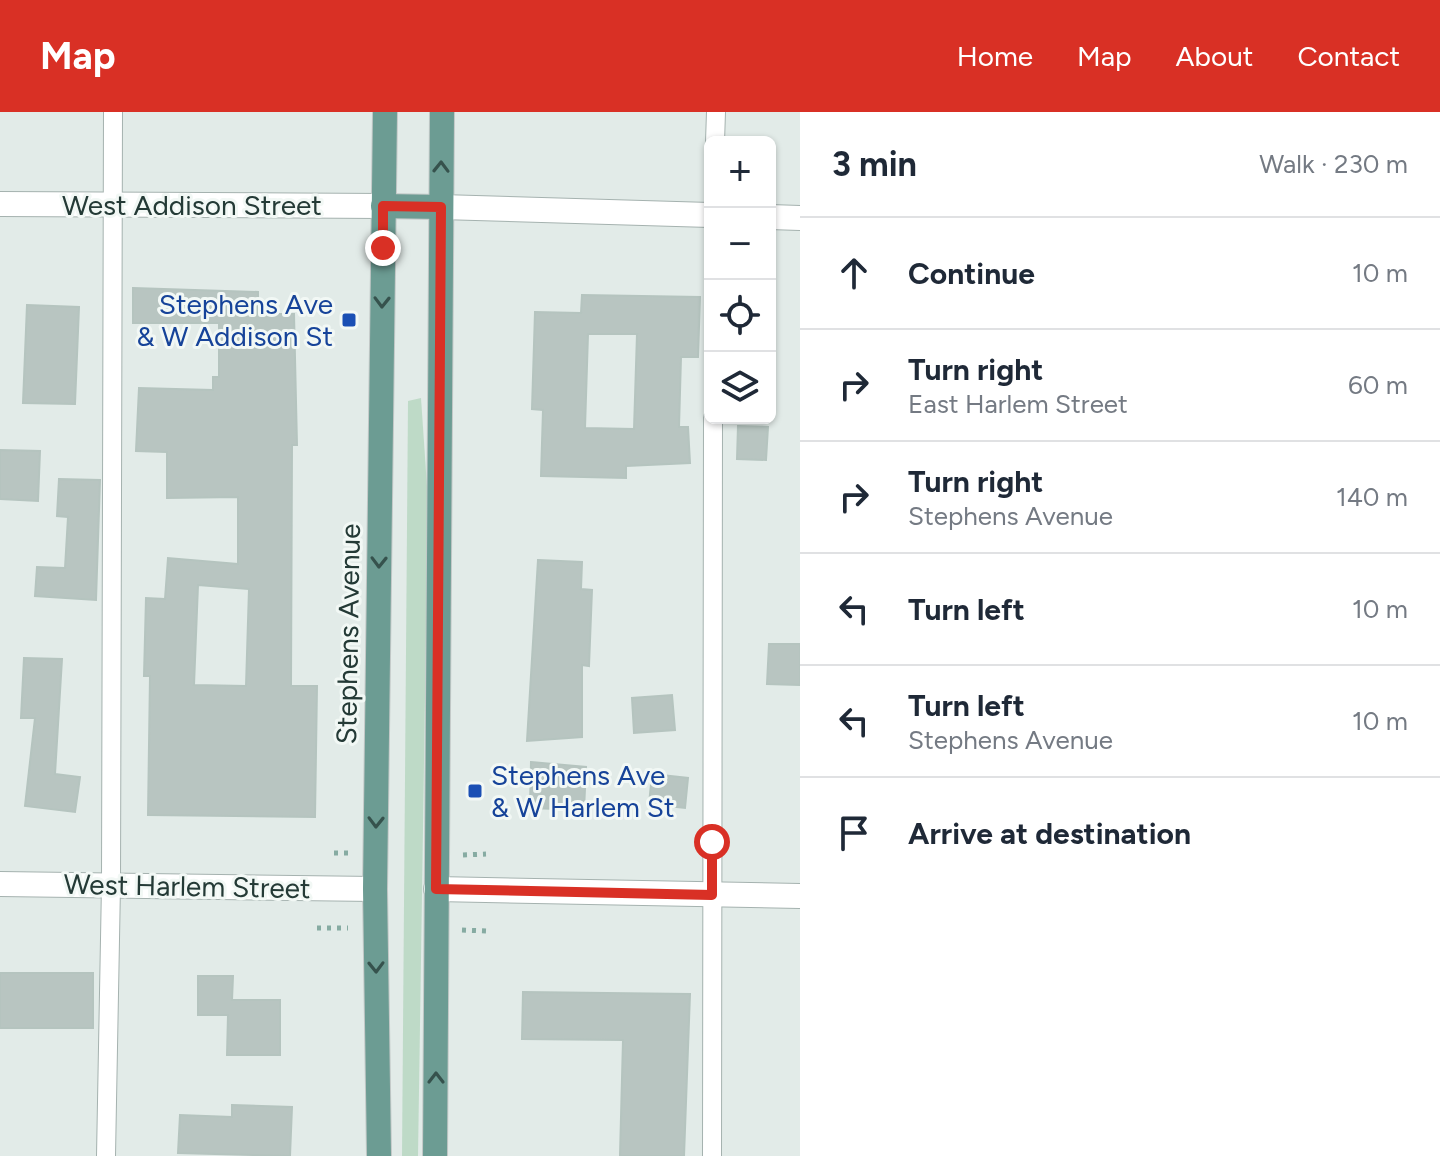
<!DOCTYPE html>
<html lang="en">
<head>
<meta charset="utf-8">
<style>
  body { margin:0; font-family:Figtree,sans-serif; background:#f2f2f3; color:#1f2937 }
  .controls { position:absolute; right:24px; top:24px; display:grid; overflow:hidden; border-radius:12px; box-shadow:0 2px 6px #0004 }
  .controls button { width:72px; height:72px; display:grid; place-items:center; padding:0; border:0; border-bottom:2px solid #e0e1e3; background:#fff; color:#1f2937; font:40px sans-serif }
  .stop { position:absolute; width:24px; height:24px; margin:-18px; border:6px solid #d93025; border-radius:50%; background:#fff }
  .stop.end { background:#d93025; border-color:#fff; box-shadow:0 2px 8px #0008 }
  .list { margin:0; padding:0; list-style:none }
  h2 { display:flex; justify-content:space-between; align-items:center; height:104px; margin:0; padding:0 32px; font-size:34px }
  h2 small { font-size:26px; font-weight:400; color:#747a83 }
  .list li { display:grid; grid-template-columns:52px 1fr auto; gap:24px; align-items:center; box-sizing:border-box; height:112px; padding:0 32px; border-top:2px solid #e0e1e3 }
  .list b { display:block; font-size:30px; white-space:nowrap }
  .list p { margin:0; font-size:26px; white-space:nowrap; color:#747a83 }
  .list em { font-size:26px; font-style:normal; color:#747a83 }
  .icon { flex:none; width:44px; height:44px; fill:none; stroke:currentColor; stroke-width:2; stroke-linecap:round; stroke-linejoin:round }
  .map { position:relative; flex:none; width:800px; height:1044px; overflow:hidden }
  header { display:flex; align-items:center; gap:48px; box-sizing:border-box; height:112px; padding:0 40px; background:#d93025; color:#fff }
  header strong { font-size:38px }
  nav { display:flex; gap:44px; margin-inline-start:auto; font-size:28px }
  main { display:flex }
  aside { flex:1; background:#fff }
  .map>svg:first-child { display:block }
  .green { fill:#bedac7 }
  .building { fill:#b8c5c1; stroke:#b5c4bf; stroke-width:2; fill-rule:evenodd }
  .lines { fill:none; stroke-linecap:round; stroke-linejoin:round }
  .lane-casing { stroke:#a5b2af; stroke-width:20 }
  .street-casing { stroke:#a5b2af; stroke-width:26 }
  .primary-casing { stroke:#c2c8c7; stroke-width:26 }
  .path { stroke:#86aba2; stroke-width:5; stroke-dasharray:4 6; stroke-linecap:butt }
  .lane { stroke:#fff; stroke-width:18 }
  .street { stroke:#fff; stroke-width:24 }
  .primary { stroke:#6c9c93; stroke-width:24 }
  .oneway { stroke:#36524d }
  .route { stroke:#d93025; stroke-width:10 }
  .transit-dot { fill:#1a4fb4; stroke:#f2f8f5; stroke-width:3 }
  .labels { text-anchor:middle; stroke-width:6; stroke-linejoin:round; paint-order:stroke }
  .street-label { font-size:28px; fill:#243a36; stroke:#f2f8f5 }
  .transit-label { font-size:28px; fill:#164399; stroke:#f2f8f5; text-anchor:end }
</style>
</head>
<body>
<header>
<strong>Map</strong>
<nav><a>Home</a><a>Map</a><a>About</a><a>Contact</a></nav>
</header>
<main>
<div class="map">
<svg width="800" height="1044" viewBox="0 0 800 1044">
  <rect width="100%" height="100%" fill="#e2ebe8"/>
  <polygon class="green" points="421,286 428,389 418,1044 402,1044 408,289"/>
  <g class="building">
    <path d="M 133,176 L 258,180 L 258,202 L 294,202 L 297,333 L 292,333 L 291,574 L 317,574 L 315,705 L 148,703 L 150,564 L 144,564 L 146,486 L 165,487 L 168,446 L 238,452 L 238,385 L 167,386 L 167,340 L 136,339 L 139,276 L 213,278 L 213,265 L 219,265 L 219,211 L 133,211 ZM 198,473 L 249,477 L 246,574 L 194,573 Z"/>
    <path d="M 582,183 L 700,185 L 698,245 L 681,245 L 679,315 L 688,315 L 690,351 L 626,354 L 626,366 L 541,364 L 543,298 L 532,297 L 535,200 L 581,201 ZM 588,222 L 637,222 L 634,317 L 585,316 Z"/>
    <polygon points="27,193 79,195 75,292 23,291"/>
    <polygon points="738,314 768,315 766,348 737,347"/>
    <polygon points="0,338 40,339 38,389 0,387"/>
    <polygon points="59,367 100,368 96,488 35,484 37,455 65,456 68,405 57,404"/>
    <polygon points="538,448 582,450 581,477 592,478 589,554 582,553 582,625 527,629"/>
    <polygon points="769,532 800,532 800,573 767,572"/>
    <polygon points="24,546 62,547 55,662 80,665 75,700 25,694 35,606 21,606"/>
    <polygon points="672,583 675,618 634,621 632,586"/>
    <polygon points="531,650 586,655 584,698 530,696"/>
    <polygon points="652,662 688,666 685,696 649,692"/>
    <rect x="0" y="861" width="93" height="55"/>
    <polygon points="198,864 233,864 232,888 280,888 280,943 227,943 228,903 198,903"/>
    <polygon points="523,880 690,882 684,1044 620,1044 623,928 522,927"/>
    <polygon points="232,993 292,995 290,1044 178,1041 180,1003 232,1005"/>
  </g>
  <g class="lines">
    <defs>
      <g id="lane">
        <polyline points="715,30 716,0"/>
        <polyline points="106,1044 111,773 113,0"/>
        <polyline points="712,1044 713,306"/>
      </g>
      <g id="street">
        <polyline points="0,92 383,94"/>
        <polyline points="441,95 710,103"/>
        <polyline points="770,105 800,106"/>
        <polyline points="0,772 375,777"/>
        <polyline points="436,777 800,784"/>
      </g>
      <g id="primary">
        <polyline points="383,94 441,95"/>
        <polyline points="379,1044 375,777 385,0"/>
        <polyline points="435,1044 442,0"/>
      </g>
    </defs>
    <use href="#lane" class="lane-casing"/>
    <use href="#street" class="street-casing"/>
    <use href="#primary" class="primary-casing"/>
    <g class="path">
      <polyline points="334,741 349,741"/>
      <polyline points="463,743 486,742"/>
      <polyline points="317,816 348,816"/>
      <polyline points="462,818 486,819"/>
    </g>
    <use href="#lane" class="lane"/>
    <use href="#street" class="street"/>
    <use href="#primary" class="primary"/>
  </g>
  <defs><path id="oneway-chevron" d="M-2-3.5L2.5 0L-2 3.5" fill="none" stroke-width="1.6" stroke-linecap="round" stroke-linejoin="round" transform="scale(2)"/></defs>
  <g class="oneway">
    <use href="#oneway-chevron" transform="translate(441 55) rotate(-89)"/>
    <use href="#oneway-chevron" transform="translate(382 190) rotate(91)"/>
    <use href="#oneway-chevron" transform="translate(379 450) rotate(91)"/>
    <use href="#oneway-chevron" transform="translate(376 710) rotate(91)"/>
    <use href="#oneway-chevron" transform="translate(376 855) rotate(89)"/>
    <use href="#oneway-chevron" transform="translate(436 966) rotate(-90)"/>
  </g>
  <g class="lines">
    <polyline class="route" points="383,136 383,94 441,95 436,777 712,783 712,730"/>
  </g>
  <g class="transit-dot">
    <rect x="341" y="200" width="16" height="16" rx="4"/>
    <rect x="467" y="671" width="16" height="16" rx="4"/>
  </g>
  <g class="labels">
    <g class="street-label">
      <text x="192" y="103">West Addison Street</text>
      <text transform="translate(348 522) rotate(-89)" y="10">Stephens Avenue</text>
      <text transform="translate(187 774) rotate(1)" y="10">West Harlem Street</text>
    </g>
    <g class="transit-label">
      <text x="333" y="202">Stephens Ave<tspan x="333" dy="32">&amp; W Addison St</tspan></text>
      <text x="491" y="673" text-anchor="start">Stephens Ave<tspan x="491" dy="32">&amp; W Harlem St</tspan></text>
    </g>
  </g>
</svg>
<div class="controls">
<button>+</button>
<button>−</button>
<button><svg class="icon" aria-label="locate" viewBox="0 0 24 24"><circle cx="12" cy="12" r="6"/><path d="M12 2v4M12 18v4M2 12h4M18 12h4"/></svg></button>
<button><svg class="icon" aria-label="layers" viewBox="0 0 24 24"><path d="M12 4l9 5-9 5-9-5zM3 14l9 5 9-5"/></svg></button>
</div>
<div class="stop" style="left:712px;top:730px"></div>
<div class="stop end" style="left:383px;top:136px"></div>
</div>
<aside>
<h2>3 min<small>Walk · 230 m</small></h2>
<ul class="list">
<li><svg class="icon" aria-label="ahead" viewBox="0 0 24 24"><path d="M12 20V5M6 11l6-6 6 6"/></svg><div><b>Continue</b></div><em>10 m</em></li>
<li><svg class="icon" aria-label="right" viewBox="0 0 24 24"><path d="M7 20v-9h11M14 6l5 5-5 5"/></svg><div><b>Turn right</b><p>East Harlem Street</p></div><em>60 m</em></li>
<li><svg class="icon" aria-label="right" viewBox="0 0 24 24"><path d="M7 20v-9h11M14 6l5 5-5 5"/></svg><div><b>Turn right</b><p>Stephens Avenue</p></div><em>140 m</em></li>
<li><svg class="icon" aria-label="left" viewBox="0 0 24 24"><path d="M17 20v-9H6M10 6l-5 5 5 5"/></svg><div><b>Turn left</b></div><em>10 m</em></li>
<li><svg class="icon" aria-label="left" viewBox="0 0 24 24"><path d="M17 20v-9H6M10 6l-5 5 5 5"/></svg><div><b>Turn left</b><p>Stephens Avenue</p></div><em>10 m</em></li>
<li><svg class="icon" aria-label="arrive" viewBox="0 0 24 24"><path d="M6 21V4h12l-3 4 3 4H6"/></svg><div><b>Arrive at destination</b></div></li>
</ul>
</aside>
</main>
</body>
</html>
